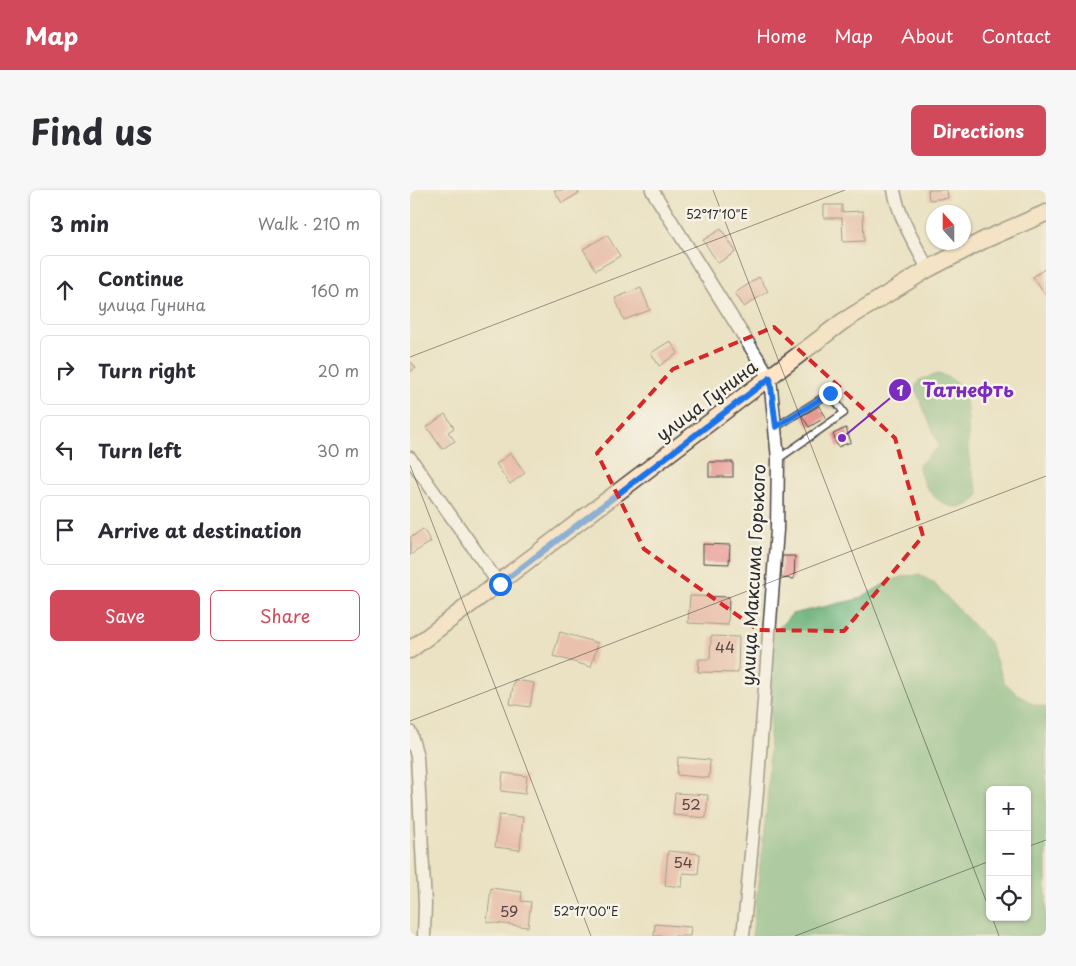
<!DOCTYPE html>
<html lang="en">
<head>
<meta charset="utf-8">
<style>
  body { margin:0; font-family:"Playpen Sans",sans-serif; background:#f7f7f7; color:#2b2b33 }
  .controls { position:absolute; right:15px; bottom:15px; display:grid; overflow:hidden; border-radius:8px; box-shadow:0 1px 4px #0004 }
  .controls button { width:45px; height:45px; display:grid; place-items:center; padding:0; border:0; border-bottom:1px solid #e1e1e2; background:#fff; color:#2b2b33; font:25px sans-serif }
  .compass { position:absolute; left:516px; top:15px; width:45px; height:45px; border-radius:50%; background:#fff; box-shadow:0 1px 4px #0004; rotate:339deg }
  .stop { position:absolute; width:15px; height:15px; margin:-11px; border:4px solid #1a73e8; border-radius:50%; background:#fff }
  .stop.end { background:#1a73e8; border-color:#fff; box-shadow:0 1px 5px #0008 }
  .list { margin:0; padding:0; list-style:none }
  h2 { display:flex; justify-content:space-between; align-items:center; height:65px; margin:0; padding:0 20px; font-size:21px }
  h2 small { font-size:16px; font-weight:400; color:#7c7c81 }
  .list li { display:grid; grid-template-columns:32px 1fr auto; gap:15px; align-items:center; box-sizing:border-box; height:70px; margin:0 10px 10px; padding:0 10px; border:1px solid #e1e1e2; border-radius:8px }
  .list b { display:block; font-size:19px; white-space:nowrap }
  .list p { margin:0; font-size:16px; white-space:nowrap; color:#7c7c81 }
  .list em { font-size:16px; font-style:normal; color:#7c7c81 }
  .actions { display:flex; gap:10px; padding:15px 20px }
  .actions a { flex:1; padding:11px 0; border:1px solid #d1495b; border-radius:8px; text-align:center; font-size:18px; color:#d1495b }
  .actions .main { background:#d1495b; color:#fff }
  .icon { flex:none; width:28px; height:28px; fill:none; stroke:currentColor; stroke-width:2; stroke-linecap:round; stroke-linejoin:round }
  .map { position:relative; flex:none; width:636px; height:746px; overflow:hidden; border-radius:8px }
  header { display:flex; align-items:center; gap:30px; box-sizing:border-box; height:70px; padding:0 25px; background:#d1495b; color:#fff }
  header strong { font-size:24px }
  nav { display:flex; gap:28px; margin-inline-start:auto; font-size:18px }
  .intro { display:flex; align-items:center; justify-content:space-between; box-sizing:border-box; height:120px; padding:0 30px }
  h1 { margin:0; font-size:35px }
  .button { padding:12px 22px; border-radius:8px; background:#d1495b; color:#fff; font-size:18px; font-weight:700 }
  main { display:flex; gap:30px; padding:0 30px }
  aside { flex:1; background:#fff; border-radius:8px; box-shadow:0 1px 4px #0004 }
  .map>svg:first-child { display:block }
  .forest { fill:#64ae75; stroke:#486c50; fill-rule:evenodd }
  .building { fill:#e79993 }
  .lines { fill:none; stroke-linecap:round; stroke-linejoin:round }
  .service-casing { stroke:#484642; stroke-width:9 }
  .minor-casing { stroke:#484642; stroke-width:15 }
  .secondary-casing { stroke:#484642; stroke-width:19 }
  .service { stroke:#fff; stroke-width:6 }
  .minor { stroke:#fff; stroke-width:12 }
  .secondary { stroke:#ffe4c6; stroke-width:16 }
  .route { stroke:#1a73e8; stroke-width:6 }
  .marked { fill:none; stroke:#d62828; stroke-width:4; stroke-dasharray:10 6; stroke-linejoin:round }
  .ticks { fill:none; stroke:#2b2b2b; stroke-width:1; stroke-opacity:0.45 }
  .labels { text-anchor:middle; stroke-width:5; stroke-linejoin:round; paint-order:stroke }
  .number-label { font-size:15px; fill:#5a4645 }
  .street-label { font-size:18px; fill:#2b2b2b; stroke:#f7f3e8 }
  .ticks-label { font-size:12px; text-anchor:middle; fill:#2b2b2b; stroke:#f7f3e8; stroke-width:5; stroke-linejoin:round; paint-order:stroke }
  .leader { fill:none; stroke:#7b2cbf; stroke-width:2 }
  .callout-dot { fill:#7b2cbf; stroke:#f7f3e8; stroke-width:2 }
  .mark-label { font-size:15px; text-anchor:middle; font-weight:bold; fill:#fff }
  .callout-label { font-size:19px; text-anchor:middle; font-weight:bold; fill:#7b2cbf; stroke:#f7f3e8; stroke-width:5; stroke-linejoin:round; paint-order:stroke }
</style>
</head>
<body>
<header>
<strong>Map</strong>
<nav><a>Home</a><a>Map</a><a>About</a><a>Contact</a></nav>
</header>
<div class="intro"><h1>Find us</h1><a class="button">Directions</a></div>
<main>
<aside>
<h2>3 min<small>Walk · 210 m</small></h2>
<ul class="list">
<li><svg class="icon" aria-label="ahead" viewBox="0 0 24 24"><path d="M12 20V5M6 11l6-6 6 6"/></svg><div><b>Continue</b><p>улица Гунина</p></div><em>160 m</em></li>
<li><svg class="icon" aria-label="right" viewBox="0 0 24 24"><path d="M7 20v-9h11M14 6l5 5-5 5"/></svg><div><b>Turn right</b></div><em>20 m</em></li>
<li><svg class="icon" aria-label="left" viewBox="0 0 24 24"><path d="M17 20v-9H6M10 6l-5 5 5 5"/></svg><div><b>Turn left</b></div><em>30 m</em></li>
<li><svg class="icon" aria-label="arrive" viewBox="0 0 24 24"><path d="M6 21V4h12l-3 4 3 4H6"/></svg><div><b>Arrive at destination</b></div></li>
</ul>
<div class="actions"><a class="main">Save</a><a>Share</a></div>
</aside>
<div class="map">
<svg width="636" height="746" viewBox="0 0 636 746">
  <rect width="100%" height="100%" fill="#f7f3e8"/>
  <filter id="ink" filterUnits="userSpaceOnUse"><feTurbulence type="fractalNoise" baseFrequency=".02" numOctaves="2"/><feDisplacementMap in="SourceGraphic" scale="10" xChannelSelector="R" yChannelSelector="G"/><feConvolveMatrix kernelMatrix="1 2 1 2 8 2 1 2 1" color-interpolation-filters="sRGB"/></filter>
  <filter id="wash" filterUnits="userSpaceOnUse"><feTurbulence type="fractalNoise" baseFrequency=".0096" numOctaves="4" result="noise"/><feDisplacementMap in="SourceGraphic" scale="20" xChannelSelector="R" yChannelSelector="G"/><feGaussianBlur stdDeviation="1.12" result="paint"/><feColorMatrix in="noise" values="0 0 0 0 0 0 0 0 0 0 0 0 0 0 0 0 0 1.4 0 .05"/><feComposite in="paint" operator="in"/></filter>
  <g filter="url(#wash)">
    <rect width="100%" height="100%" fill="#ebe2c3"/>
    <g class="forest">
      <path d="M 527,184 C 567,189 556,239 559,267 C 560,280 566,293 569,304 C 551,335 510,306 509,275 L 529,256 L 505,198 L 509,190 Z"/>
      <path d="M 509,385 L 523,392 L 580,453 L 594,492 L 607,504 L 623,514 L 636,517 L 636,746 L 342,746 L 357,615 L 364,442 L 382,424 L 448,409 L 482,390 L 495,386 ZM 580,600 L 617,600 L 617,727 L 580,727 Z"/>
    </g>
    <g id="blocks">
      <g class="building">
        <polygon points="144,0 168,0 169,3 152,13"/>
        <polygon points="518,0 537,0 538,8 519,10"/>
        <polygon points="414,15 432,15 432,22 453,21 454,51 433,52 432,28 414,28"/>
        <polygon points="311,39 326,62 308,73 293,50"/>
        <polygon points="197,45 210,66 186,80 173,59"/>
        <polygon points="636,78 636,106 623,87"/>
        <polygon points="349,87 358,101 334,117 325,103"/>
        <polygon points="231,98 240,120 214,130 205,108"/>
        <polygon points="260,151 268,163 249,176 241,163"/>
        <polygon points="0,171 6,178 0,182"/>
        <polygon points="409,216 416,227 399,237 392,226"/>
        <polygon points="35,224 44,238 38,242 45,251 32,259 17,237"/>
        <polygon points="436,238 441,252 428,257 423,244"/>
        <polygon points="101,263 115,283 100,294 86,274"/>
        <rect x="299" y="272" width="24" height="15"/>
        <polygon points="13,339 21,352 0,365 0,348"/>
        <polygon points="293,354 320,355 319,374 293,373"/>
        <polygon points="372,366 385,366 384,389 371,388"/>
        <polygon points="280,406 319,407 318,435 278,433"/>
        <polygon points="150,442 188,453 181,477 143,466"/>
        <polygon points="301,446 329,447 328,483 288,482 289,469 300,469"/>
        <polygon points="104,490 124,493 120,517 100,514"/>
        <polygon points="268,567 300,570 299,588 267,585"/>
        <polygon points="93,583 117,586 115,604 91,601"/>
        <polygon points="265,603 298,605 296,628 263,625"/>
        <polygon points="89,625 113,627 110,660 85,657"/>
        <polygon points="258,661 290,664 288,684 273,683 272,697 255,695"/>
        <polygon points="81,698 112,702 111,711 121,712 118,737 77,732"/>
        <polygon points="245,734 281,737 280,746 244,746"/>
      </g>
    </g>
  </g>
  <g filter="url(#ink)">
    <use href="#blocks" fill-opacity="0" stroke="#484642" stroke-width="1"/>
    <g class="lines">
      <defs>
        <polyline id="service" points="366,237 420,203 434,223 368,269"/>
        <g id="minor">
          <polyline points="242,0 360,188 368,269 367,340 347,602 333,746"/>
          <path d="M 484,0 C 489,28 505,54 518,79"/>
          <polyline points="0,268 89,394"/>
          <polyline points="0,542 7,566 15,714 14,746"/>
        </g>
        <polyline id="secondary" points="0,460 432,132 518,79 574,50 636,23"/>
      </defs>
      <use href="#service" class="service-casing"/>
      <use href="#minor" class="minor-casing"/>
      <use href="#secondary" class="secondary-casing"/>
      <use href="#service" class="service"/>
      <use href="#minor" class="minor"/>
      <use href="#secondary" class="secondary"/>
    </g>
  </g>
  <g class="lines" filter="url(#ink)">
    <polyline class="route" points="90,394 360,188 366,237 420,203"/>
  </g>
  <path d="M0 0H636V746H0ZM 364,137 L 485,248 L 513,346 L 434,441 L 348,440 L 234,359 L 187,263 L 263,179 Z" fill="#ebe2c3" fill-opacity=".55" fill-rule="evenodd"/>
  <path class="marked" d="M 364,137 L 485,248 L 513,346 L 434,441 L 348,440 L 234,359 L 187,263 L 263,179 Z"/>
  <path class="ticks" d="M 303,0 L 580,721M 0,167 L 435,0M 0,275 L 181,746M 0,531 L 636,286M 617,657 L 636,650M 582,727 L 589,746M 385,746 L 580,671"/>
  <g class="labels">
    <g class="number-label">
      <text x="315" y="463">44</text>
      <text x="281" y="620">52</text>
      <text x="273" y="678">54</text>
      <text x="99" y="727">59</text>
    </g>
    <g class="street-label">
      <text transform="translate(297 211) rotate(-37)" y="6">улица Гунина</text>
      <text transform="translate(344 385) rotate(-87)" y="6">улица Максима Горького</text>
    </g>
  </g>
  <g class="ticks-label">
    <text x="307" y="29">52°17'10"E</text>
    <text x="176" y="726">52°17'00"E</text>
  </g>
  <path class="leader" d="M432 248L490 200"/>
  <g class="callout-dot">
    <circle cx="432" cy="248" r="5"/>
    <circle cx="490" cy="200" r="12"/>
  </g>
  <g class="mark-label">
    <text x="490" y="206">1</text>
  </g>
  <g class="callout-label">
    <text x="558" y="207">Татнефть</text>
  </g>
</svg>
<div class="controls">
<button>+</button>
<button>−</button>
<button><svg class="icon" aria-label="locate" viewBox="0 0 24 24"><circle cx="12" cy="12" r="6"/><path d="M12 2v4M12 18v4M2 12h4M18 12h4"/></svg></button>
</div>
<svg class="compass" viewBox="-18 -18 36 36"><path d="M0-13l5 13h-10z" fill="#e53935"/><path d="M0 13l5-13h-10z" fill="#7c7c81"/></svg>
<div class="stop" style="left:90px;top:394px"></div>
<div class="stop end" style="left:420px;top:203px"></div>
</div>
</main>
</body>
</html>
